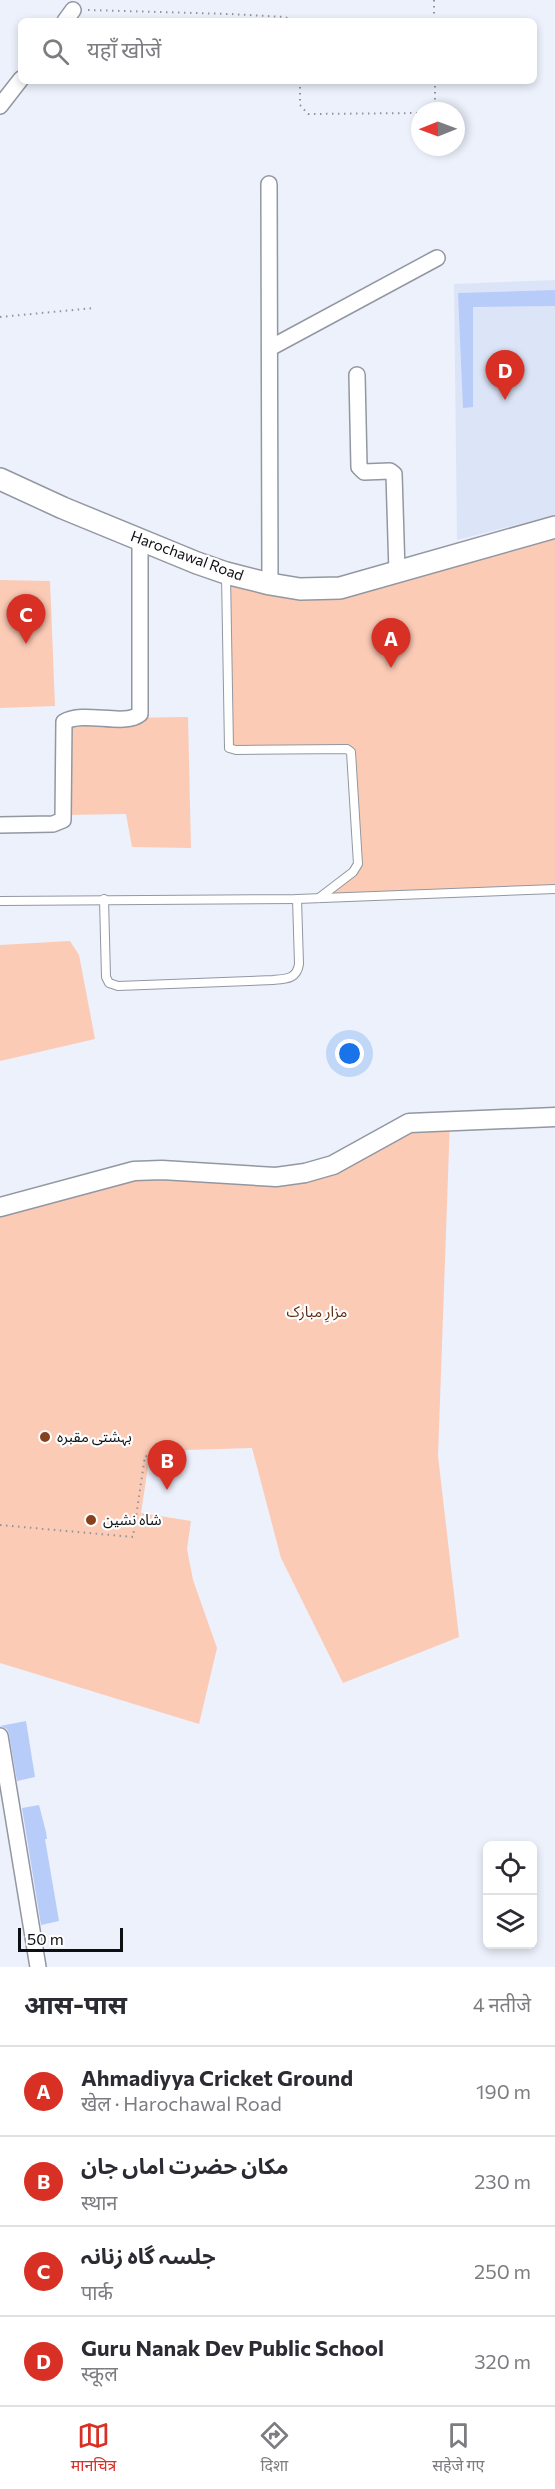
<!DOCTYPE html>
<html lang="hi">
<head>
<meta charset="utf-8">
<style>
  body { margin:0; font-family:Commissioner,"Noto Sans Arabic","Noto Sans Devanagari",sans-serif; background:#f2f2f3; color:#2b2b33 }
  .controls { position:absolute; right:18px; bottom:18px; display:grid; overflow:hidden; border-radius:9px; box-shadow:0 3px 9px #0003 }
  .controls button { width:54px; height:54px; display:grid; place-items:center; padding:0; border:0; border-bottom:2px solid #e1e1e2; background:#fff; color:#2b2b33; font:30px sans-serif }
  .compass { position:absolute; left:411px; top:102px; width:54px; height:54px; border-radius:50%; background:#fff; box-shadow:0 3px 9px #0003; rotate:269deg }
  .scale { position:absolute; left:18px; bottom:15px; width:105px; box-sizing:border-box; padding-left:6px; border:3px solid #0e0f13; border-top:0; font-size:16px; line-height:21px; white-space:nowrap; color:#0e0f13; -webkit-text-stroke:4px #fefefe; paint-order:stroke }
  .you { position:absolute; left:350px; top:1054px; width:21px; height:21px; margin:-15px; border:4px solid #fff; border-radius:50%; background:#1a73e8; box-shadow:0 0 0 9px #1a73e833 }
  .badge { display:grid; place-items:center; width:39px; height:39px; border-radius:50%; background:#d93025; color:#fff; font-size:20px; font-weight:700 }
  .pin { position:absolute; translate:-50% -50px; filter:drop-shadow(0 2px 3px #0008) }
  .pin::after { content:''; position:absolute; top:32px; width:21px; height:18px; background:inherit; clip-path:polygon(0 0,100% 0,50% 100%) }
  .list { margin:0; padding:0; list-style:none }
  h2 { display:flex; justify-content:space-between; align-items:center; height:78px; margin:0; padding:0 24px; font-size:26px }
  h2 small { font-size:20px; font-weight:400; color:#7c7c81 }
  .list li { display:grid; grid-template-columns:39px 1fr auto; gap:18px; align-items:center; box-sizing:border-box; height:90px; padding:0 24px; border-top:2px solid #e1e1e2 }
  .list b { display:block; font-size:22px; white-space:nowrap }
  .list p { margin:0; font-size:20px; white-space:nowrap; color:#7c7c81 }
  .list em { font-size:20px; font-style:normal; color:#7c7c81 }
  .icon { flex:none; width:33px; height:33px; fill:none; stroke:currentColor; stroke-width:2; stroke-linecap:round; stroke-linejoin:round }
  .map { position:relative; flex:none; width:555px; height:1967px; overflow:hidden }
  .search { position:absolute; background:#fff; box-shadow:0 3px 9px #0003; left:18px; right:18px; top:18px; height:66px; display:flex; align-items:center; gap:15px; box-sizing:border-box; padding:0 21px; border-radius:9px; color:#7c7c81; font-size:22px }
  .sheet { height:438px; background:#fff }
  nav { display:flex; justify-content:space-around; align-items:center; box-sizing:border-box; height:84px; border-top:2px solid #e1e1e2; background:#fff; font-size:16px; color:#7c7c81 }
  nav a { display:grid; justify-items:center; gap:3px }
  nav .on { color:#d93025 }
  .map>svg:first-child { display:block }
  .built { fill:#dce5f7 }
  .green { fill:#fbcbb6 }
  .building { fill:#b8ccfa }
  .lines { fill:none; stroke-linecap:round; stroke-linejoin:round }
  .service-casing { stroke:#9297a1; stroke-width:10 }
  .minor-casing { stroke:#9297a1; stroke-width:18 }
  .tertiary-casing { stroke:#9297a1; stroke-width:21 }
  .secondary-casing { stroke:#9297a1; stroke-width:24 }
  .path { stroke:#91949c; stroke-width:2; stroke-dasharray:1.5 4.5; stroke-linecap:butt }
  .service { stroke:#fff; stroke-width:8 }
  .minor { stroke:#fff; stroke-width:15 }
  .tertiary { stroke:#fff; stroke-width:18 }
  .secondary { stroke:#fff; stroke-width:21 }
  .poi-dot { fill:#88411e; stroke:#fefefe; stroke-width:2 }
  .labels { text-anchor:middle; stroke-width:4.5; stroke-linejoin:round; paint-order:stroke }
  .street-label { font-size:15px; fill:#0e0f13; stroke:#fefefe }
  .park-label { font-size:15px; fill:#5e2a0f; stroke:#fefefe }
  .poi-label { font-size:15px; fill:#0e0f13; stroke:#fefefe; text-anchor:start }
</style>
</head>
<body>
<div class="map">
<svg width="555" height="1967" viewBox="0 0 555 1967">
  <rect width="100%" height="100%" fill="#ecf1fc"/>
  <polygon class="built" points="555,280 555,515 457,540 454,284"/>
  <g class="green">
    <polygon points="555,527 555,889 318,898 356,868 351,752 232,750 226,573 316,590"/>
    <polygon points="0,580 50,581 55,706 0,708"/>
    <polygon points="188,717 191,848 132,847 126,814 63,815 64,722 125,718"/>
    <polygon points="70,941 79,955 95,1039 0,1061 0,945"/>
    <polygon points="450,1120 438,1456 459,1637 343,1683 281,1558 252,1448 186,1450 184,1467 149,1460 141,1513 191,1521 187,1549 193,1580 217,1648 199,1724 0,1663 0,1207 134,1171 323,1168 397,1128"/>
  </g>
  <g class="building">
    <polygon points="555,290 555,306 473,307 473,407 463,408 458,293"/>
    <polygon points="26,1721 35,1777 17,1781 9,1734 7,1729 0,1726"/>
    <polygon points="39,1805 46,1832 47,1839 45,1839 59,1921 41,1925 22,1808"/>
  </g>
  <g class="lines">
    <defs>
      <g id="service">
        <polyline points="226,575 229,748 236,750 347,749 351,752 358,864 353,872 319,898"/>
        <path d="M 104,899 L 106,977 L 109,983 L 118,986 L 273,980 C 286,979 297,979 299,964 L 297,899"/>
        <polyline points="0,901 297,899 555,889"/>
      </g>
      <g id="minor">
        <polyline points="65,21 73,10"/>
        <polyline points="0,106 21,79"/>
        <polyline points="269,184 270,584"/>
        <polyline points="270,348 437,258"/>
        <polyline points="357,375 359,467 364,472 390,471 394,474 397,572"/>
        <path d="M 0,825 L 53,824 L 63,820 L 64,722 C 84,710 124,727 140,714 L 140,539"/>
        <polyline points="0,1736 38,1967"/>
      </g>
      <polyline id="tertiary" points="0,1207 134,1171 162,1170 276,1177 305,1173 333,1165 409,1123 555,1117"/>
      <polyline id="secondary" points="0,479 63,508 197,563 226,573 270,584 300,589 340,588 555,527"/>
    </defs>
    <use href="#service" class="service-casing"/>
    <use href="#minor" class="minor-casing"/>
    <use href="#tertiary" class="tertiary-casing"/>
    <use href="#secondary" class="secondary-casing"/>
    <g class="path">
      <polyline points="434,0 434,21"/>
      <polyline points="88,10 230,14 285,17 294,21"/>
      <polyline points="300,81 300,105 308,114 420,113"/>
      <polyline points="432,111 435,102 435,81"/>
      <polyline points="0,317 94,308"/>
      <polyline points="0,1525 133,1537 145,1456 182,1463"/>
    </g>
    <use href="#service" class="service"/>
    <use href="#minor" class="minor"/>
    <use href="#tertiary" class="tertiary"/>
    <use href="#secondary" class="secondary"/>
  </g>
  <g class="poi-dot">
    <circle cx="45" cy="1437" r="6"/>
    <circle cx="91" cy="1520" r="6"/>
  </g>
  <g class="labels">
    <g class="street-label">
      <text transform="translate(187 556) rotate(20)" y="5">Harochawal Road</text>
    </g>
    <g class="park-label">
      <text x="317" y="1317">مزارِ مبارک</text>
    </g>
    <g class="poi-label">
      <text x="57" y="1442">بہشتی مقبرہ</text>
      <text x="103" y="1525">شاہ نشین</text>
    </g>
  </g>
</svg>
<div class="controls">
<button><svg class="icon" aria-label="locate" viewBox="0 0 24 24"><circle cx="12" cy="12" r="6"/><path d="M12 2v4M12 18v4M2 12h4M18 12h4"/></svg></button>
<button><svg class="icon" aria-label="layers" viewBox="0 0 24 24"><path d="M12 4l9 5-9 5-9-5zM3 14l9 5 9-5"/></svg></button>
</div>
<svg class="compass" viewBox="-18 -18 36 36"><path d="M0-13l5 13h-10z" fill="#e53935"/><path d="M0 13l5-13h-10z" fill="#7c7c81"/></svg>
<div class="scale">50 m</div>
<div class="you"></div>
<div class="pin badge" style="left:391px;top:668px">A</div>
<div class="pin badge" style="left:167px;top:1490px">B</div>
<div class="pin badge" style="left:26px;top:644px">C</div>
<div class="pin badge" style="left:505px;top:400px">D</div>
<div class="search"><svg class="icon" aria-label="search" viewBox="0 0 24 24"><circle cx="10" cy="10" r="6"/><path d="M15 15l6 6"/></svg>यहाँ खोजें</div>
</div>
<section class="sheet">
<h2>आस-पास<small>4 नतीजे</small></h2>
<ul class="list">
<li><span class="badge">A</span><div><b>Ahmadiyya Cricket Ground</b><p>खेल · Harochawal Road</p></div><em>190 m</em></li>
<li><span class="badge">B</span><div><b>مکان حضرت اماں جان</b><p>स्थान</p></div><em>230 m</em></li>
<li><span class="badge">C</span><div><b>جلسہ گاہ زنانہ</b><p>पार्क</p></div><em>250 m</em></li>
<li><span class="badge">D</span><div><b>Guru Nanak Dev Public School</b><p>स्कूल</p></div><em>320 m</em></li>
</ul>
</section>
<nav>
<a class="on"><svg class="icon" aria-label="map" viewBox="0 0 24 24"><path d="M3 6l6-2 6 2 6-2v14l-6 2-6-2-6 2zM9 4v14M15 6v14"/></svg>मानचित्र</a>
<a><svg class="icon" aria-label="directions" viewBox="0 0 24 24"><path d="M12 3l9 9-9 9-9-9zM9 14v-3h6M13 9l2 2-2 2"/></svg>दिशा</a>
<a><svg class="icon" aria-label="saved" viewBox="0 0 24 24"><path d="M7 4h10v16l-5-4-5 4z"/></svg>सहेजे गए</a>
</nav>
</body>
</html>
